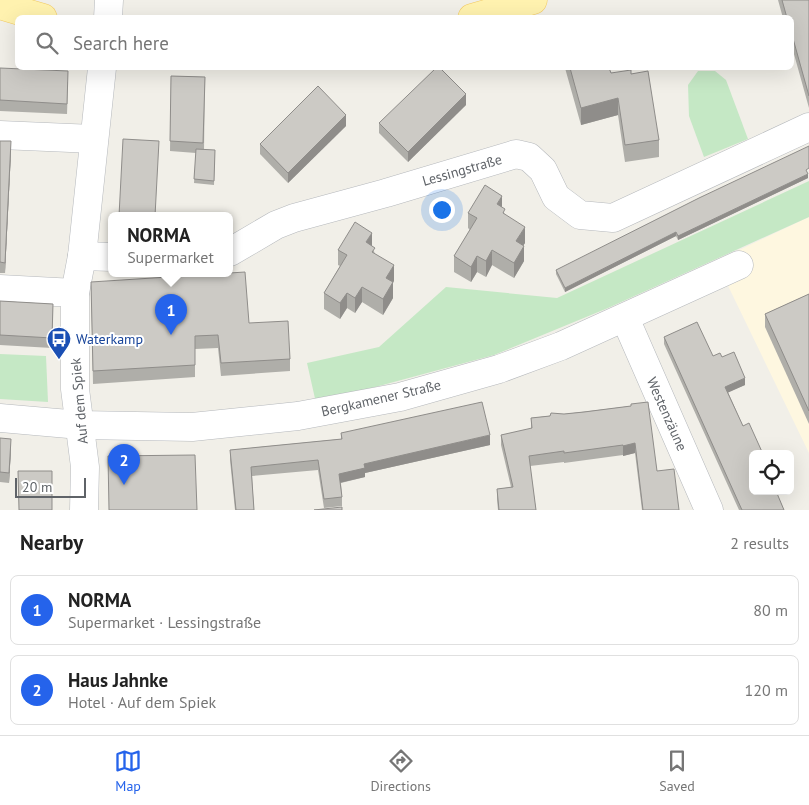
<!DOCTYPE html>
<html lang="en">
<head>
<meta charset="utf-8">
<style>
  body { margin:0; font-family:"PT Sans",sans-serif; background:#f2f2f2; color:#222 }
  .controls { position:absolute; right:15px; bottom:15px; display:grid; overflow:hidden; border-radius:8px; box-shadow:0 5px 20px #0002 }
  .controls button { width:45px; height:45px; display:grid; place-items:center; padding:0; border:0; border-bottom:1px solid #e0e0e0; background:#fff; color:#222; font:25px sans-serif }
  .scale { position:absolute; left:15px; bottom:12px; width:71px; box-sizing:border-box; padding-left:5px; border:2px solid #5f6368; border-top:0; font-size:14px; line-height:18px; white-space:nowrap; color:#5f6368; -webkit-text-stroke:4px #fff; paint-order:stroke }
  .you { position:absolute; left:441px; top:209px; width:18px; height:18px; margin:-12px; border:4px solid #fff; border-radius:50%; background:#1a73e8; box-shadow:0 0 0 8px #1a73e833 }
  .badge { display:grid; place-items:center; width:32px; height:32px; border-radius:50%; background:#2563eb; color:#fff; font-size:16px; font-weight:700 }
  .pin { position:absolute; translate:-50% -41px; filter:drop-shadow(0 1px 2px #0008) }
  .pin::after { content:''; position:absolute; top:26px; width:18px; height:15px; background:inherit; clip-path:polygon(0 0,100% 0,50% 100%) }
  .popup { position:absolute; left:108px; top:212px; width:125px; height:65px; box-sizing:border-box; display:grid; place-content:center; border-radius:8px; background:#fff; filter:drop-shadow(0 1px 4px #0005); font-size:16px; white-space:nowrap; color:#767676 }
  .popup b { font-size:19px; color:#222 }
  .popup::after { content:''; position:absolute; left:50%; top:100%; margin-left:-10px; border:10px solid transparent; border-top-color:#fff }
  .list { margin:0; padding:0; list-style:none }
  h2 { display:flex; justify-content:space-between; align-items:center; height:65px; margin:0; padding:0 20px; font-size:21px }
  h2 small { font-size:16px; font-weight:400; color:#767676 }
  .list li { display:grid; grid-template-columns:32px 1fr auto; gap:15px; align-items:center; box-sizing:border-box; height:70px; margin:0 10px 10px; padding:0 10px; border:1px solid #e0e0e0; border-radius:8px }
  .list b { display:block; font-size:19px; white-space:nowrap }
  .list p { margin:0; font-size:16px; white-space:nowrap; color:#767676 }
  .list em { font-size:16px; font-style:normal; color:#767676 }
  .icon { flex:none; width:28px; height:28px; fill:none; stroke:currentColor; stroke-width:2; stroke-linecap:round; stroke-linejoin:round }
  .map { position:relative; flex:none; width:809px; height:510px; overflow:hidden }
  .search { position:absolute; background:#fff; box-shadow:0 5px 20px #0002; left:15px; right:15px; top:15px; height:55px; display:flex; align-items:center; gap:12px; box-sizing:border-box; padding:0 18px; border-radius:8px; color:#767676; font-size:19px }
  .sheet { height:225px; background:#fff }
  nav { display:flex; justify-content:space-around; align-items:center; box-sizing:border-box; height:70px; border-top:1px solid #e0e0e0; background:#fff; font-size:14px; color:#767676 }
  nav a { display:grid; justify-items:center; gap:2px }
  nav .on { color:#2563eb }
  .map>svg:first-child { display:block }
  .commercial { fill:#fef7e0 }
  .green { fill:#c5e8c5 }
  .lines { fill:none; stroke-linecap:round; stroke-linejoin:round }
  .minor-casing { stroke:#b5b8bc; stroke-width:29 }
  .major-casing { stroke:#f2c960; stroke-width:29 }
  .minor { stroke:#fff; stroke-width:28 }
  .major { stroke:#fff2af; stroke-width:28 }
  .wall { fill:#afaea9 }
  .shaded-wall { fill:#8f8d8a }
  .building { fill:#cccac5; stroke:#8f8d8a }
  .labels { text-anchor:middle; stroke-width:4; stroke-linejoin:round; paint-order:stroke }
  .street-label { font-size:14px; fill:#5f6368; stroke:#fff }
  .transit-label { font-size:14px; fill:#164399; stroke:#fff; text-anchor:start }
</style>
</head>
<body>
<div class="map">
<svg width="809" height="510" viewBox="0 0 809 510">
  <rect width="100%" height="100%" fill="#f1efe8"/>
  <polygon class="commercial" points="809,217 809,453 716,261"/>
  <g class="green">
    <polygon points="698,71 715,71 726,80 748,139 704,157 689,116 688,85"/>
    <polygon points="809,181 809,217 608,308 494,355 316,403 307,363 379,347 446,287 557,298"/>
    <polygon points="0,354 46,356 48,402 0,399"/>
  </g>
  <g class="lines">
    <defs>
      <g id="minor">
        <polyline points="108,18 109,0"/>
        <polyline points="0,135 94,139"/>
        <polyline points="230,252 276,225 294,218 386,193 516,154 529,157 543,170 556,197 580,215 613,218 809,127"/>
        <polyline points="82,256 112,257"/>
        <polyline points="0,289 75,293"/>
        <polyline points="625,318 709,510"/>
        <polyline points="0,418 80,425 192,427 298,416 400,397 499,369 561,346 739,265"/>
        <polyline points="84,510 85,467 75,389 75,293 82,256 102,68"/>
      </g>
      <g id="major">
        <polyline points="0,5 43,18"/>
        <polyline points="472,18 533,0"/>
      </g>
    </defs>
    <use href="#minor" class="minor-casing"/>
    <use href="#major" class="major-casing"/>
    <use href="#minor" class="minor"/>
    <use href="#major" class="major"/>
  </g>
  <g class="wall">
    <polygon points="778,0 809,0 809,108 792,47 792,18 783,18"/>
    <polygon points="0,68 68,82 67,114 0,111"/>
    <polygon points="565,68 609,68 611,73 631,74 659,140 659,157 625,162 618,115 581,125"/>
    <polygon points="171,76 205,77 204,150 215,150 214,185 194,183 196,153 170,151"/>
    <polygon points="466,105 408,162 379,133 379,123"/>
    <polygon points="346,126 288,183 260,154 260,144"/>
    <polygon points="0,141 11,152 5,273 0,273"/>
    <polygon points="807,173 808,178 678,240 676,236 565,292 556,274 556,270"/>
    <polygon points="502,208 505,215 525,243 523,245 524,261 514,278 492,265 486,277 477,272 471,282 454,272 454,256 470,230 468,228 468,213"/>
    <polygon points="372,246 375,254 394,281 393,282 393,298 383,315 362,302 355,313 347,308 340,319 324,309 324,293 340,266 338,265 338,250"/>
    <polygon points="91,282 290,359 290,371 221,376 218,348 195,349 195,377 93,384"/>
    <polygon points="809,294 809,424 765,327 765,314"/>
    <polygon points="0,301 53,304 52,348 0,345"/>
    <polygon points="664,337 713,356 722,357 745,385 728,392 743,426 777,491 776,492 784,510 739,510 664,344"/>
    <polygon points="631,406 657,471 679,510 642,510 635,453 623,456 623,455 564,463 564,462 530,466 536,510 498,510 497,499 497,489 511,487 501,445 501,435 531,429 531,418"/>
    <polygon points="341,433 490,445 365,473 365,477 341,483 342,497 342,506 324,508 318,470 252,476 254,510 235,510 230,460 230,450 341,439"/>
    <polygon points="0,438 11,449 9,483 0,482"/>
  </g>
  <g class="shaded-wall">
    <polygon points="466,94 466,105 408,162 408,152"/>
    <polygon points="618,98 618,115 581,125 581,108"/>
    <polygon points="346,115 346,126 288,183 288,173"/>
    <polygon points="11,141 11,152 5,273 5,263"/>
    <polygon points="808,174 808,178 678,240 678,236"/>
    <polygon points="502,196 502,211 497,204"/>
    <polygon points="525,227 525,243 516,257 516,241"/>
    <polygon points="676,232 676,236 565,292 565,288"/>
    <polygon points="372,233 372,248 366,242"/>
    <polygon points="524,246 524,261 514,278 514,263"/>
    <polygon points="492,250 492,265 486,277 486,261"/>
    <polygon points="477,256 477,272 471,282 471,267"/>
    <polygon points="394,265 394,281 386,294 386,278"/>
    <polygon points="393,282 393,298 383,315 383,299"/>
    <polygon points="362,287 362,302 355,313 355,298"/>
    <polygon points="347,293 347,308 340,319 340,303"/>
    <polygon points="745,378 745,385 725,394 725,387"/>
    <polygon points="490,435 490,445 365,473 365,477 339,483 339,474 364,464"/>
    <polygon points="11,439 11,449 9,483 9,473"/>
    <polygon points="635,443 635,453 623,456 623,446"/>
  </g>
  <g class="building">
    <polygon points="782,0 809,0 809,96 792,35 792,18 787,18"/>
    <polygon points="0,68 68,71 67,104 0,100"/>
    <polygon points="436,68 440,68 466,94 408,152 379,123"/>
    <polygon points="570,68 609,68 611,73 631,70 631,74 648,71 659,140 625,145 618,98 581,108"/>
    <polygon points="171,76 205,77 203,143 170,141"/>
    <polygon points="318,86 346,115 288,173 260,144"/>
    <polygon points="123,139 159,141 155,216 119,216"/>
    <polygon points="0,141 11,141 5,263 0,262"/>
    <polygon points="809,146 809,168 806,170 808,174 678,236 676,232 565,288 556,270 699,198"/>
    <polygon points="196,149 215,150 214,181 194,179"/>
    <polygon points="485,185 502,196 497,204 505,209 503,213 525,227 516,241 524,246 514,263 492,250 486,261 477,256 471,267 454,256 477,218 468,213"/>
    <polygon points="355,222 372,233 366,242 375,248 372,252 394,265 386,278 393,282 383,299 362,287 355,298 347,293 340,303 324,293 347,255 338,250"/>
    <polygon points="245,272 249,323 288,321 290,359 221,363 218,335 195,336 195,365 93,371 91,282"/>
    <polygon points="809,294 809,411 765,314"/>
    <polygon points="0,301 53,304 52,338 0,335"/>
    <polygon points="697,322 713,356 720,353 722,357 734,352 745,378 725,387 743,426 749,423 763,454 753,454 753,491 776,491 784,510 742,510 664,337"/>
    <polygon points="482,402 490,435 364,464 365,468 339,474 342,497 324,499 318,460 251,467 254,510 236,510 230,450 342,439 341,433"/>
    <polygon points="648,402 657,471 674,469 679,510 643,510 635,443 623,446 623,445 564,453 564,451 529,456 536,510 499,510 497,489 513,487 501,435 532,428 531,418 550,416 551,413 564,414 584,412 631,406 631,404"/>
    <polygon points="0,438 11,439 9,473 0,472"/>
    <polygon points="195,455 197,510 109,510 108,456"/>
    <polygon points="18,471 52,471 52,510 19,510"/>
    <polygon points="342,507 342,510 314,510"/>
  </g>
  <defs>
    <symbol id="bus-pin" viewBox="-11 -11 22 30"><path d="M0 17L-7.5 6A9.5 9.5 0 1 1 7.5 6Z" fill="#1a4fb4" stroke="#fff"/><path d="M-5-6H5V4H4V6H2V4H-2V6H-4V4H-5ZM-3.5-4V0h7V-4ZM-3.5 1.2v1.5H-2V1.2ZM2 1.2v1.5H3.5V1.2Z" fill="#fff"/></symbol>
  </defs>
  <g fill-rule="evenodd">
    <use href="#bus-pin" x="45" y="325" width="28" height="38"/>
  </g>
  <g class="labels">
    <g class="street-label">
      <text transform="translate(462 170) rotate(-16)" y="5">Lessingstraße</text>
      <text transform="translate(381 398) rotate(-13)" y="5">Bergkamener Straße</text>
      <text transform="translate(79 401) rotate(-95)" y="5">Auf dem Spiek</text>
      <text transform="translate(667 414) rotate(66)" y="5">Westenzäune</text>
    </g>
    <g class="transit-label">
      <text x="76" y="344">Waterkamp</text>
    </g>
  </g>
</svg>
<div class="controls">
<button><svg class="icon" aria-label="locate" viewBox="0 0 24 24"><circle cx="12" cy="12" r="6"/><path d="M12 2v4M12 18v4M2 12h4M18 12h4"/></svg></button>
</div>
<div class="scale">20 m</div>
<div class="you"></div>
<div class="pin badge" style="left:171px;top:335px">1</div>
<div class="popup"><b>NORMA</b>Supermarket</div>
<div class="pin badge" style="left:124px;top:485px">2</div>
<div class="search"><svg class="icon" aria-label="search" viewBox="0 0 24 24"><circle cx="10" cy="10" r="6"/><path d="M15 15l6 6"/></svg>Search here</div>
</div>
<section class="sheet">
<h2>Nearby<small>2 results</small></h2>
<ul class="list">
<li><span class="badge">1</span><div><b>NORMA</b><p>Supermarket · Lessingstraße</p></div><em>80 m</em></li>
<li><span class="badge">2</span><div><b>Haus Jahnke</b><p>Hotel · Auf dem Spiek</p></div><em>120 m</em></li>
</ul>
</section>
<nav>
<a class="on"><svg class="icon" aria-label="map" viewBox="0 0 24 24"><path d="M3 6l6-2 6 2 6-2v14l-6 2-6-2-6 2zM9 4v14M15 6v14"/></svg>Map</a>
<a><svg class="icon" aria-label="directions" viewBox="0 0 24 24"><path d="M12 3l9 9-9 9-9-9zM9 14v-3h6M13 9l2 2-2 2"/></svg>Directions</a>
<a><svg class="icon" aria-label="saved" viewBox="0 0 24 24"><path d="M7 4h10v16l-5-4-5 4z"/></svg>Saved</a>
</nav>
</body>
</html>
